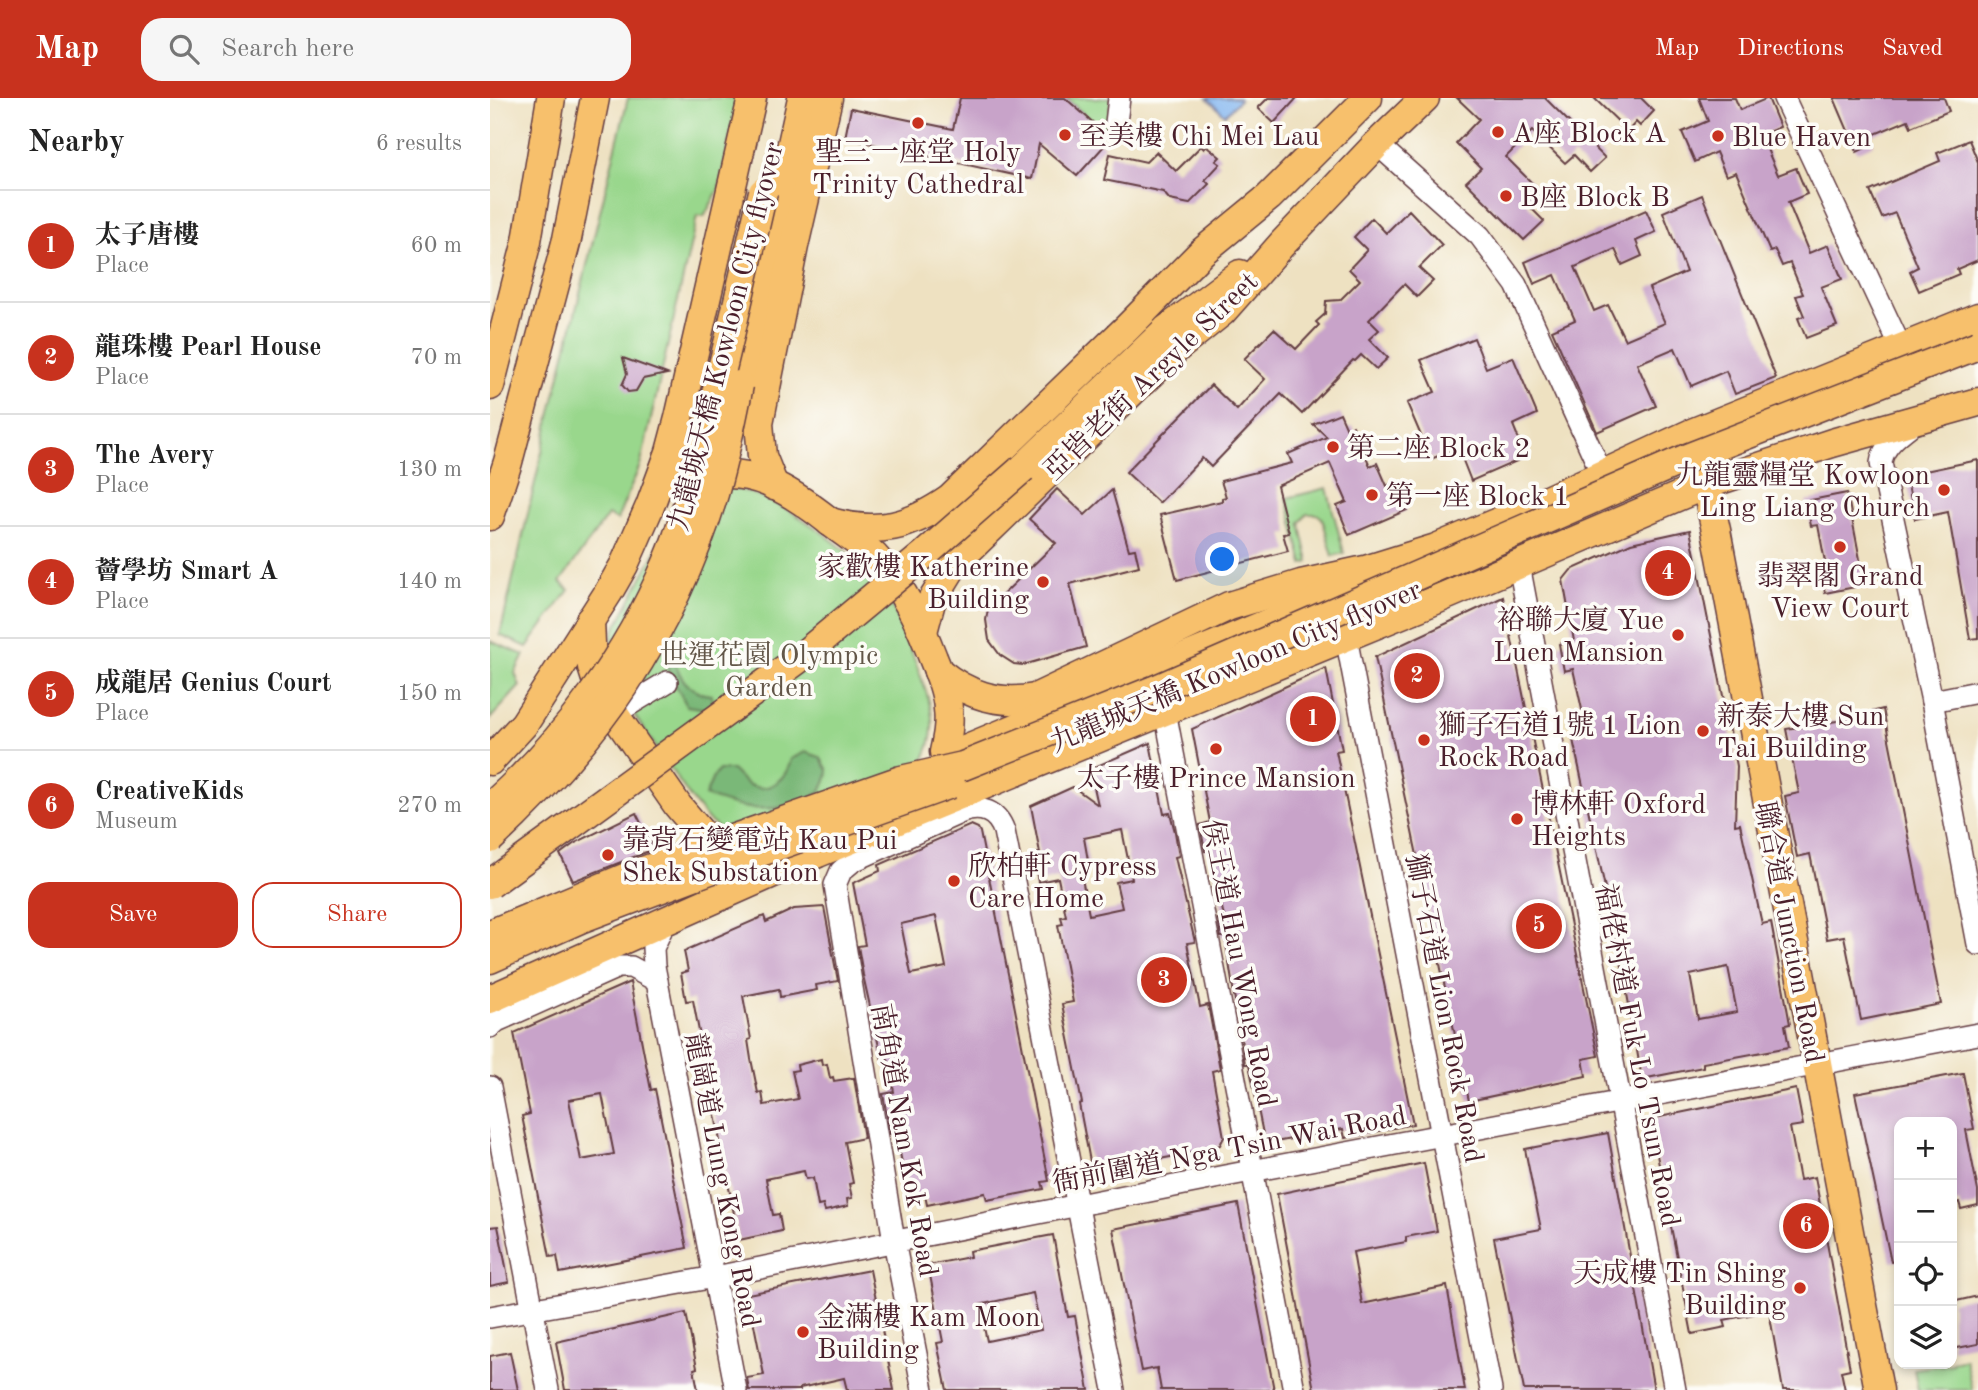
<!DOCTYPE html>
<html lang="en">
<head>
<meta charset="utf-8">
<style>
  body { margin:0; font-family:"Old Standard TT","Noto Serif TC",serif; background:#f6f6f6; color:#222 }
  .controls { position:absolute; right:21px; bottom:21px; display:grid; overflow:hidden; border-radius:14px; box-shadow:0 4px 10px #0003 }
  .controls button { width:63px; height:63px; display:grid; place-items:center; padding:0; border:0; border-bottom:2px solid #e0e0e0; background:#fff; color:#222; font:35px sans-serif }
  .you { position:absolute; left:733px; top:462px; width:24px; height:24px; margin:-18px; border:5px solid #fff; border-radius:50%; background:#1a73e8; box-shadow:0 0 0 10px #1a73e833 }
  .badge { display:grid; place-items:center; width:46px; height:46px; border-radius:50%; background:#c8321e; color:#fff; font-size:23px; font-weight:700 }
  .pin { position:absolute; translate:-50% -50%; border:4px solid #fff; box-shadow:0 2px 7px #0006 }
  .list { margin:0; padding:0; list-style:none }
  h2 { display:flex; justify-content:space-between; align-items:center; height:91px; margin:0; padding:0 28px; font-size:30px }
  h2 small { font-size:23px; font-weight:400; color:#767676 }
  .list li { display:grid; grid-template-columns:46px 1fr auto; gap:21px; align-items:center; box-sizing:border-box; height:112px; padding:0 28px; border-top:2px solid #e0e0e0 }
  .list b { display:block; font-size:26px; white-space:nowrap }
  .list p { margin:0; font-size:23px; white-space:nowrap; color:#767676 }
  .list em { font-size:23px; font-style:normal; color:#767676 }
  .actions { display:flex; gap:14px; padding:21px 28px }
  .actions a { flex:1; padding:16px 0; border:2px solid #c8321e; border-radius:21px; text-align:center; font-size:24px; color:#c8321e }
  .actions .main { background:#c8321e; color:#fff }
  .icon { flex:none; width:38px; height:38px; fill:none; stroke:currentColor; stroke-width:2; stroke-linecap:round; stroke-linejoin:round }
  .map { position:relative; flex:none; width:1488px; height:1292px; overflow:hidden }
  header { display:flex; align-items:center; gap:42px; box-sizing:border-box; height:98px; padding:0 35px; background:#c8321e; color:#fff }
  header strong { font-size:33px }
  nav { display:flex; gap:38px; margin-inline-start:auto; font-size:24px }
  .search { width:490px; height:63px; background:#f6f6f6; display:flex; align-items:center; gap:18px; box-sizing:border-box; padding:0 24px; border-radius:21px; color:#767676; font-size:26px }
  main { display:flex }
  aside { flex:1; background:#fff }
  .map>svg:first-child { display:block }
  .green { fill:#99d78c; stroke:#727b5c; stroke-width:2 }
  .forest { fill:#7ab878; stroke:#626c52; stroke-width:2 }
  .water { fill:#83b6f0; stroke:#666a8e; stroke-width:2 }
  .building { fill:#c8a3c9; fill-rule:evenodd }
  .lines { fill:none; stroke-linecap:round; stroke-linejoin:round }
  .minor-casing { stroke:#633c42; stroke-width:24 }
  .major-casing { stroke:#633c42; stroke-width:31 }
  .minor { stroke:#fff; stroke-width:21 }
  .major { stroke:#f7c06c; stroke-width:28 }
  .major-bridge-casing { stroke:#633c42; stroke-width:31; stroke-linecap:butt }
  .major-bridge { stroke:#f7c06c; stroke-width:28 }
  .poi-dot { fill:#c8321e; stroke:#fdfcf7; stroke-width:2.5 }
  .labels { text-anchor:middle; stroke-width:7; stroke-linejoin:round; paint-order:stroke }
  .poi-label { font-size:28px; fill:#4a1f2b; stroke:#fdfcf7; text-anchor:start }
  .street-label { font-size:28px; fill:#4a1f2b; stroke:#fdfcf7 }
  .park-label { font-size:28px; fill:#625648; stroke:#fdfcf7 }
</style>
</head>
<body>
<header>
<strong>Map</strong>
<div class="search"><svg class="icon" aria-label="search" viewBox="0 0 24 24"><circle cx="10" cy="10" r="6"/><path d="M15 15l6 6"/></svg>Search here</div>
<nav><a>Map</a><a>Directions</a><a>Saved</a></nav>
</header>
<main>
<aside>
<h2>Nearby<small>6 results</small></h2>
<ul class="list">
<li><span class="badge">1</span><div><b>太子唐樓</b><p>Place</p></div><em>60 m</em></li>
<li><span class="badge">2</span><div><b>龍珠樓 Pearl House</b><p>Place</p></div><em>70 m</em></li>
<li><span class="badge">3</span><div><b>The Avery</b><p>Place</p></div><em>130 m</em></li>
<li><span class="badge">4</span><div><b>薈學坊 Smart A</b><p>Place</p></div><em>140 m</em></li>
<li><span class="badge">5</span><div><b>成龍居 Genius Court</b><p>Place</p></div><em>150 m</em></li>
<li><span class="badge">6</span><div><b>CreativeKids</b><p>Museum</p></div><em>270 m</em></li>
</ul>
<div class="actions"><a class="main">Save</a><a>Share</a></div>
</aside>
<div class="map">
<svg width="1488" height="1292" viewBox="0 0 1488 1292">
  <rect width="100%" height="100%" fill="#fdfcf7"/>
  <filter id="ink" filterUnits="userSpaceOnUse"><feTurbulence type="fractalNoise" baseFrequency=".0143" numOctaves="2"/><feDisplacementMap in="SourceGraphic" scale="14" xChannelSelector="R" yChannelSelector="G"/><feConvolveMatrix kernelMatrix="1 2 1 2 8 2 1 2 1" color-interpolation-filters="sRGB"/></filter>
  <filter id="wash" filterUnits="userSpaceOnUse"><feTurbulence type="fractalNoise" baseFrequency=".00686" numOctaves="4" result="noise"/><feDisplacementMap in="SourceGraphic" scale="28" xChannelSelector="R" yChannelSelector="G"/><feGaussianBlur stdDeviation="1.57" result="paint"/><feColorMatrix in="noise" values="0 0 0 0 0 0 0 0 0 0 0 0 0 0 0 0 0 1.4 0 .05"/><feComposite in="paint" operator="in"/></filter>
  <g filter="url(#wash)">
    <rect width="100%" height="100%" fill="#eee1c1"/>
    <g class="green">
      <polygon points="138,0 248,0 229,91 214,119 207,118 151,365 127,422 118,417 70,484 79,492 37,549 10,537 66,293"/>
      <polygon points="576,0 621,0 618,23 613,33"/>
      <path d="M 237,390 C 285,393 368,455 394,495 C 409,518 417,543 427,568 C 441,606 452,633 429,670 L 239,738 L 218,722 L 200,699 L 125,589 L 118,555 L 124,533 L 183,420 Z"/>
      <polygon points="837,390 854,455 843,458 832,420 827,416 817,416 810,425 819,464 813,466 797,400"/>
      <polygon points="0,543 34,557 25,575 30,588 0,621"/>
      <polygon points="1475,1261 1482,1292 1428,1292 1424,1271 1462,1266 1462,1264"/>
    </g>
    <g class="forest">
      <path d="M 180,552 L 184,553 C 185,576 198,595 221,597 L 223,607 L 217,611 L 197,608 L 178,573 L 176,558 Z"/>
      <path d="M 315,654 L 330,659 L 338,672 C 337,710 281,713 252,709 C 239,707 227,702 215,698 L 223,679 L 229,672 L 242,672 C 248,677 252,684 259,687 C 280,696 297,680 301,661 Z"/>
    </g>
    <polygon class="water" points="717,0 749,0 750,1 735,17"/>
    <g id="blocks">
      <g class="building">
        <polygon points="470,0 575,0 613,33 606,41 614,48 587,78 549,46 542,81 355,40 361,10 463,31"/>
        <polygon points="778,0 807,0 784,25 768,10"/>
        <polygon points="967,0 1055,0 1115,60 1100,74 1084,57 1075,65 1042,33 1016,59 1049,92 1036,105 1054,123 1034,142 976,84 991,70 966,45 989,21"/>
        <polygon points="1104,0 1151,0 1164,13 1150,28 1146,24 1138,33"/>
        <polygon points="1209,0 1245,0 1250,12 1278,0 1290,29 1271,37 1288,77 1306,70 1317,96 1298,104 1319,155 1338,147 1352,181 1331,189 1347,228 1316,240 1308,220 1314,218 1306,198 1313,196 1300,165 1292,168 1285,152 1280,154 1246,74 1236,78 1226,54 1205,64 1192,34 1218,23"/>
        <polygon points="1344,0 1454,0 1459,13 1421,29 1418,22 1380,38 1384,46 1367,54"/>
        <polygon points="1479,42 1488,64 1488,162 1467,171 1469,176 1429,193 1420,173 1428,169 1405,115 1392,120 1380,93 1450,63 1447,55"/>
        <polygon points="711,48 714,51 717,48 730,59 726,63 730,66 715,82 719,86 699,106 680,102 673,94 614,82 620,56 656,64 666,54 686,73"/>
        <polygon points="1212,97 1286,280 1245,296 1236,273 1201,288 1185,250 1147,266 1166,308 1107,334 1062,232 1085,222 1065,177 1044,186 1035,164 1156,112 1166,134 1146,143 1152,158 1132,167 1125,151 1085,169 1104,213 1118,207 1135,242 1175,225 1159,190 1196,174 1173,114"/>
        <polygon points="919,112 952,147 929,170 943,183 927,199 914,186 879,222 889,232 879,241 898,260 886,271 871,257 865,263 863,262 812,316 791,296 721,369 712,360 669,405 636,374 721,287 747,312 775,281 754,261 784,231 806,251 829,227 826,224 835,216 836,203 850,202 870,182 859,171 877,152 864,139 882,120 896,135"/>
        <polygon points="984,240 996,270 1023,259 1047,316 1023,327 1036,359 981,383 968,350 941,361 917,305 945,294 931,262"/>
        <polygon points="133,260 177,276 153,281 146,293 138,294 132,287 137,276"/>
        <polygon points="850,315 857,331 863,328 880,368 887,365 897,388 904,384 917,412 859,437 847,408 857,404 840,365 787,388 799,435 793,436 798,453 687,482 670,417 732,403 732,400 736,399 731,383 802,365 798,356 837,339 823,326"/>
        <polygon points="1488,362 1488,540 1480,541 1458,414 1425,421 1416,377"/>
        <polygon points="567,391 595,417 622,392 639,452 645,451 649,468 580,486 596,549 533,567 524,566 510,557 499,542 496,522 498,511 566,445 539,421"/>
        <polygon points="1357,395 1375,487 1335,495 1330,471 1336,469 1328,427 1321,428 1316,403"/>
        <path d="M 1200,432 L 1247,668 L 1245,727 L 1250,726 L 1272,826 L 1281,824 L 1300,926 L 1295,927 L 1299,949 L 1213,965 L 1213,969 L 1152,981 L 1133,873 L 1082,637 L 1097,634 L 1083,571 L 1074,573 L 1069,546 L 1084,543 L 1073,482 L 1081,472 L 1141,445 ZM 1238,869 L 1247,914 L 1208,921 L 1200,877 Z"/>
        <polygon points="1013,499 1108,958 1093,961 1096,978 979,1003 885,559"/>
        <polygon points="836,570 852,652 846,653 923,1026 855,1040 853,1031 775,1046 759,966 755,966 735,839 731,839 728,821 734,819 720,752 715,753 710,727 720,724 702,631"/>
        <polygon points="1393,611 1451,906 1371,922 1354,838 1337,841 1320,756 1307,759 1295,698 1309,695 1296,631 1347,623"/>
        <path d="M 660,645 L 674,716 L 680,715 L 685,734 L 689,758 L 685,759 L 705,844 L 697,845 L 710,909 L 718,907 L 730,971 L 722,973 L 734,1039 L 730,1047 L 722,1051 L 602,1074 L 589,1006 L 592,1005 L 572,906 L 583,904 L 568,827 L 573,826 L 571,819 L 576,818 L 568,780 L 548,784 L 543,756 L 550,755 L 541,708 L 583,689 L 608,707 L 600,671 ZM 632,732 L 642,781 L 626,784 L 632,810 L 599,817 L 590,770 L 599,768 L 594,740 Z"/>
        <polygon points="146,715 164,751 83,783 70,756 85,745"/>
        <path d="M 481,727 L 488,730 L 490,734 L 559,1083 L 552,1084 L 554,1091 L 497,1102 L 495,1095 L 437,1107 L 435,1097 L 419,1100 L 406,1035 L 400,1036 L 393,996 L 404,994 L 398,961 L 392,962 L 373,877 L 368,848 L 375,847 L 363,785 L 390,773 L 389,767 ZM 446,818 L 456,869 L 421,876 L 411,826 Z"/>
        <polygon points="334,809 348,883 326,887 327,892 290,899 289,891 253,898 261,941 258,942 261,961 268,995 272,994 274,1007 308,1001 302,973 308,972 307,967 331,961 332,967 337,966 340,980 343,979 344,983 364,980 374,1040 355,1044 363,1085 359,1086 362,1100 357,1101 358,1108 335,1113 333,1107 328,1108 323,1080 316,1081 314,1073 276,1081 283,1117 289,1116 292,1133 249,1142 203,902 196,903 191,875 198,873 194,853 274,818 276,824 304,811"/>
        <path d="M 140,884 L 161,992 L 165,991 L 197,1150 L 70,1175 L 67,1158 L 60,1159 L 32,1018 L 40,1016 L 24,935 ZM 112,996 L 124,1056 L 91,1062 L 79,1002 Z"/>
        <polygon points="1473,975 1484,1031 1476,1032 1488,1093 1488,1107 1471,1111 1469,1104 1462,1106 1462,1024 1409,1024 1409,1163 1401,1164 1365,995"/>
        <polygon points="1306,991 1313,1027 1300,1029 1310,1082 1325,1079 1360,1271 1351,1273 1355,1292 1293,1292 1279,1213 1234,1222 1236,1229 1202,1236 1160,1021"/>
        <polygon points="1118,1035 1164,1292 1034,1292 1004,1140 1051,1131 1035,1051"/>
        <polygon points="934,1065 947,1133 916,1139 916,1144 863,1154 872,1206 957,1188 975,1292 824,1292 787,1096"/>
        <polygon points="748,1106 784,1292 671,1292 667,1270 651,1273 623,1131"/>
        <polygon points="8,1128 19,1184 0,1188 0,1129"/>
        <path d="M 563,1137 L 578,1219 L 585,1218 L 599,1292 L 457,1292 L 447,1245 L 453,1244 L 438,1167 L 480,1159 L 479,1153 ZM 543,1195 L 551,1232 L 497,1243 L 489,1207 Z"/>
        <polygon points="380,1172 404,1292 357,1292 354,1280 310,1290 310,1292 259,1292 257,1280 274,1277 258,1196"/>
        <polygon points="1488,1198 1488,1246 1462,1251 1462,1204"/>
        <polygon points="196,1215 207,1270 204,1271 208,1292 75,1292 66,1244"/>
        <polygon points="20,1254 28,1292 0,1292 0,1258"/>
      </g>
    </g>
  </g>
  <g filter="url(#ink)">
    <use href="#blocks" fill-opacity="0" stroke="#633c42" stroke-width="2"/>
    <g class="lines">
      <defs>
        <g id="minor">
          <polyline points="1294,0 1411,250"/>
          <polyline points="626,25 629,0"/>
          <polyline points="887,46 990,138 1026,187 1112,376"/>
          <path d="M 1424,325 C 1411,335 1393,347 1391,365 L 1442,603 L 1488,846"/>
          <polyline points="1029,467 1185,1292"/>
          <polyline points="856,539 1001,1292"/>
          <polyline points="1442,603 1488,594"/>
          <polyline points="675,613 804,1292"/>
          <polyline points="124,616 177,584"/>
          <polyline points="175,824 163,850 164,868 246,1292"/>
          <polyline points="0,929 7,923 128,869 141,869 167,883"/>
          <polyline points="0,989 58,1292"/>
          <polyline points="0,1219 225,1179 735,1078 1488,936"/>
          <path d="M 433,1292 L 404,1143 L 345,787 L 351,773 L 363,763 L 472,714 C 491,707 507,713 514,733 L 624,1292"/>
        </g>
        <g id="major">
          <polyline points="249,287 312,0"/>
          <polyline points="0,288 37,143 61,0"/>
          <polyline points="533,370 676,232 750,176"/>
          <polyline points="1212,371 1226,432 1389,1292"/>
          <path d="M 208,381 C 258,364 301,393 339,423 C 354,435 371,445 385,459 C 413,489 429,523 443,560 C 450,577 457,594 458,611 C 460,626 457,640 454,654"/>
          <polyline points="284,388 272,358 269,325 304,148 338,0"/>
          <polyline points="0,418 18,364 77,141 105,0"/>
          <path d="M 340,424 C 388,437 420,429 460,401 L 638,229 L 712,154 L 779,99 L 878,0"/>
          <polyline points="100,522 102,569 111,597 188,708 218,743"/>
          <polyline points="433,534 441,504 465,465 687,250 732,214 792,146 887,46 935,0"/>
          <path d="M 448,573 C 477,597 508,607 545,600 L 739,508 L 811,486 L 875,472 L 946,450 L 1020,419 L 1204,334 L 1488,219"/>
          <polyline points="468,654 817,509 858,483"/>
          <polyline points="0,663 34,626 118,495 134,467 160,408 180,354 189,320 262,0"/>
          <polyline points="0,836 137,779 199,756"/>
          <polyline points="0,861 90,821 209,776"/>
          <polyline points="0,901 328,755 941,504 1215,387 1342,345 1488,304"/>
        </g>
      </defs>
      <use href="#minor" class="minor-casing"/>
      <use href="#major" class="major-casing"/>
      <use href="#minor" class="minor"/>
      <use href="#major" class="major"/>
      <defs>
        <g id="major-bridge">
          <path d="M 0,709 C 76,642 137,558 177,465 C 196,421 206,373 218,327 C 238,250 255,172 273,94"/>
          <path d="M 0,741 C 107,642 181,537 224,396 C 234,360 242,323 249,287"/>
          <polyline points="199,756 411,682 473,668 664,592 1197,360 1488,247"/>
          <polyline points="209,776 461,686"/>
          <polyline points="0,786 306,563 435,456 533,370"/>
        </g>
      </defs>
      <use href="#major-bridge" class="major-bridge-casing"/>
      <use href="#major-bridge" class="major-bridge"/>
    </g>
  </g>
  <g class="poi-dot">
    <circle cx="428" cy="25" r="7"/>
    <circle cx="1008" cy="34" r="7"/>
    <circle cx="575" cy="37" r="7"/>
    <circle cx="1228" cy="38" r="7"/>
    <circle cx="1016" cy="98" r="7"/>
    <circle cx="843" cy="349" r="7"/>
    <circle cx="1454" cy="392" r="7"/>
    <circle cx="882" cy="397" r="7"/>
    <circle cx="1350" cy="449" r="7"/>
    <circle cx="553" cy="484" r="7"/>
    <circle cx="1188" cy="537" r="7"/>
    <circle cx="1213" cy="633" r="7"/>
    <circle cx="934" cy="642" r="7"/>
    <circle cx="726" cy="651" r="7"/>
    <circle cx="1027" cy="721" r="7"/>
    <circle cx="118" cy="757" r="7"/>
    <circle cx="464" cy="783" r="7"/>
    <circle cx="1310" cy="1190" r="7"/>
    <circle cx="313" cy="1234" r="7"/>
  </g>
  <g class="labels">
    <g class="poi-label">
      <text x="1022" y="44">A座 Block A</text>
      <text x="589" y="47">至美樓 Chi Mei Lau</text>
      <text x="1242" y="48">Blue Haven</text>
      <text x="428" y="63" text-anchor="middle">聖三一座堂 Holy<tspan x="428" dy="32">Trinity Cathedral</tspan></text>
      <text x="1030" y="108">B座 Block B</text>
      <text x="857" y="359">第二座 Block 2</text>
      <text x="1440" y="386" text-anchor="end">九龍靈糧堂 Kowloon<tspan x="1440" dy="32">Ling Liang Church</tspan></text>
      <text x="896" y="407">第一座 Block 1</text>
      <text x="539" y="478" text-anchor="end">家歡樓 Katherine<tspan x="539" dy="32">Building</tspan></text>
      <text x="1350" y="487" text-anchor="middle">翡翠閣 Grand<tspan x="1350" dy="32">View Court</tspan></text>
      <text x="1174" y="531" text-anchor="end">裕聯大廈 Yue<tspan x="1174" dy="32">Luen Mansion</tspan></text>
      <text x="1227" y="627">新泰大樓 Sun<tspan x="1227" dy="32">Tai Building</tspan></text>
      <text x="948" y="636">獅子石道1號 1 Lion<tspan x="948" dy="32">Rock Road</tspan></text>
      <text x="726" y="689" text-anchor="middle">太子樓 Prince Mansion</text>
      <text x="1041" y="715">博林軒 Oxford<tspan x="1041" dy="32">Heights</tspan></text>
      <text x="132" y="751">靠背石變電站 Kau Pui<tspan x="132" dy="32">Shek Substation</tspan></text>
      <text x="478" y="777">欣柏軒 Cypress<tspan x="478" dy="32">Care Home</tspan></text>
      <text x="1296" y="1184" text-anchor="end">天成樓 Tin Shing<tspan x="1296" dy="32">Building</tspan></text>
      <text x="327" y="1228">金滿樓 Kam Moon<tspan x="327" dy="32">Building</tspan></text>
    </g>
    <g class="street-label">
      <text transform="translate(235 238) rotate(-76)" y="10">九龍城天橋 Kowloon City flyover</text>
      <text transform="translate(660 277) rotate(-44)" y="10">亞皆老街 Argyle Street</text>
      <text transform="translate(745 567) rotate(-23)" y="10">九龍城天橋 Kowloon City flyover</text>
      <text transform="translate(1301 834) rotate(79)" y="10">聯合道 Junction Road</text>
      <text transform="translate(751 865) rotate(79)" y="10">侯王道 Hau Wong Road</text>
      <text transform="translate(956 910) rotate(79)" y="10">獅子石道 Lion Rock Road</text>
      <text transform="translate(1149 957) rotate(79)" y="10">福佬村道 Fuk Lo Tsun Road</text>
      <text transform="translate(416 1042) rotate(80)" y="10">南角道 Nam Kok Road</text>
      <text transform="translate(739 1050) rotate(-11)" y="10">衙前圍道 Nga Tsin Wai Road</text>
      <text transform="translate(234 1082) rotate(79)" y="10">龍崗道 Lung Kong Road</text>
    </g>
    <g class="park-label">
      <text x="279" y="566">世運花園 Olympic<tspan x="279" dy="32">Garden</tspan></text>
    </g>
  </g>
</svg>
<div class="controls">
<button>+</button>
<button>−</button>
<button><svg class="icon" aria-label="locate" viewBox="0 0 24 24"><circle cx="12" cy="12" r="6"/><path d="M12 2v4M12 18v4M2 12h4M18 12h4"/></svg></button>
<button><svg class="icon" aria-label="layers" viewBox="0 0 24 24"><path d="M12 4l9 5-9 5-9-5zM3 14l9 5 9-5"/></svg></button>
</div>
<div class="you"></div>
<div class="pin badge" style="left:823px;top:621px">1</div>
<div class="pin badge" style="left:927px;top:578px">2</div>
<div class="pin badge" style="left:674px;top:882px">3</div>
<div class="pin badge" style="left:1178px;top:475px">4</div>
<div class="pin badge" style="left:1049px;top:828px">5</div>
<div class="pin badge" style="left:1316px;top:1128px">6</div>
</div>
</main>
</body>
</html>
